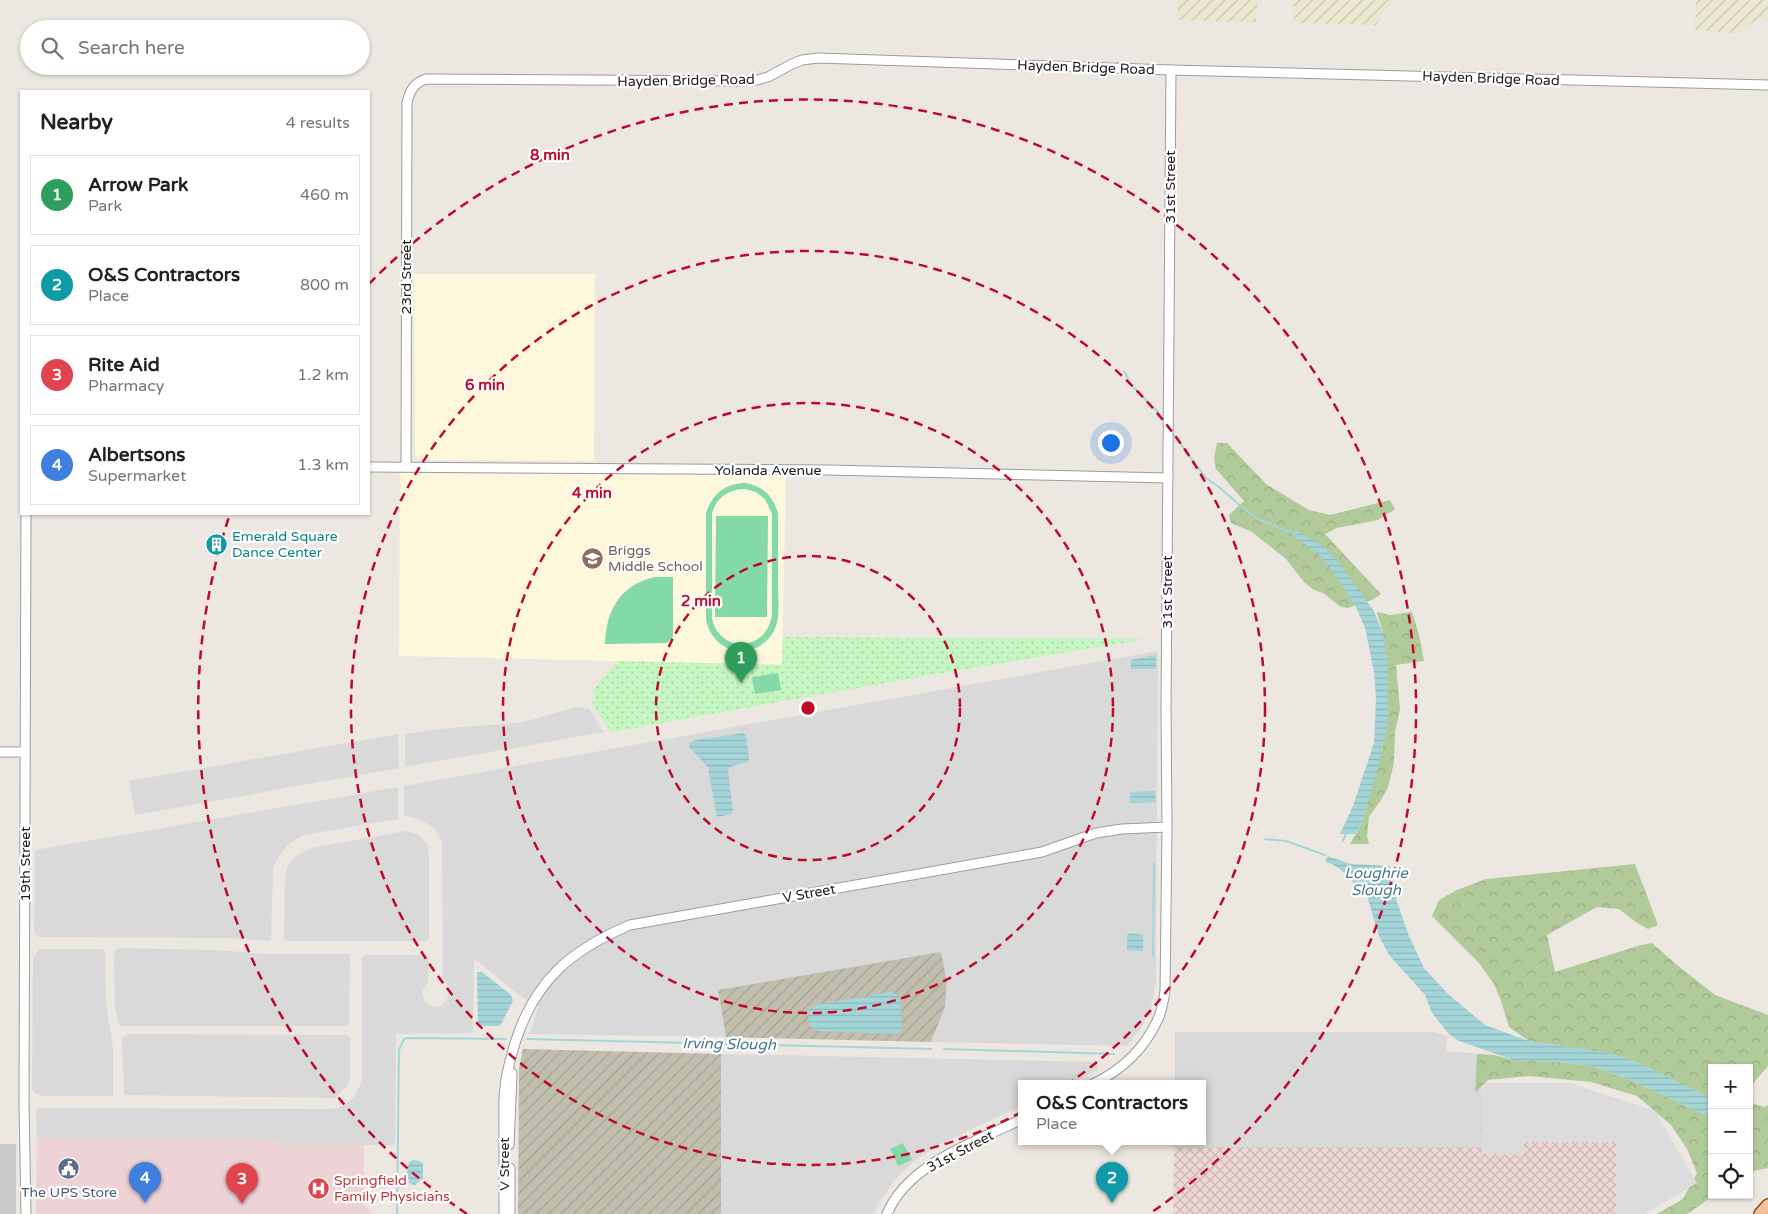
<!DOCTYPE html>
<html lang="en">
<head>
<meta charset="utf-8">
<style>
  body { margin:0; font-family:"Varela Round",sans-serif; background:#f6f6f6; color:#222 }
  .controls { position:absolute; right:15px; bottom:15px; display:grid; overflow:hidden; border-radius:0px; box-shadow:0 1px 4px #0004 }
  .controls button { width:45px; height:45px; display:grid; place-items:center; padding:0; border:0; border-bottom:1px solid #e0e0e0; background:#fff; color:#222; font:25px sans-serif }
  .you { position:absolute; left:1110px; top:442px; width:18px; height:18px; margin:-12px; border:4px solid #fff; border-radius:50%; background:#1a73e8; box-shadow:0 0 0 8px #1a73e833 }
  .badge { display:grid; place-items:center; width:32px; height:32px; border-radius:50%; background:#be0a2a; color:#fff; font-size:16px; font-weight:700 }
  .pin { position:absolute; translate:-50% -41px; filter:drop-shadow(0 1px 2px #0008) }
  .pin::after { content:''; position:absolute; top:26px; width:18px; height:15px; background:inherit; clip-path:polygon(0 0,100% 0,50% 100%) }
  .popup { position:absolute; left:1018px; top:1080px; width:188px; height:65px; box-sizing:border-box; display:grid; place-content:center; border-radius:0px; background:#fff; filter:drop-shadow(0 1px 4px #0005); font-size:16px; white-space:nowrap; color:#767676 }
  .popup b { font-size:19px; color:#222 }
  .popup::after { content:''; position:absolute; left:50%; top:100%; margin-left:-10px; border:10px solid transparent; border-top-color:#fff }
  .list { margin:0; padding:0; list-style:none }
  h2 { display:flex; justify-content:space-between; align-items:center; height:65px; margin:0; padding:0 20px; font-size:21px }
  h2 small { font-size:16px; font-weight:400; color:#767676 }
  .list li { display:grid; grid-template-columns:32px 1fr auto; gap:15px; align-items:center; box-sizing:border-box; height:80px; margin:0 10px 10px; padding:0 10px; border:1px solid #e0e0e0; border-radius:0px }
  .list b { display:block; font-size:19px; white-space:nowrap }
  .list p { margin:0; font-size:16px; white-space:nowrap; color:#767676 }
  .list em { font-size:16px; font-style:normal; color:#767676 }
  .icon { flex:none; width:28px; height:28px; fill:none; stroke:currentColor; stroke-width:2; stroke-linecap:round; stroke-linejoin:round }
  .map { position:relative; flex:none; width:1768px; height:1214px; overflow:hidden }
  .search { position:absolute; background:#fff; box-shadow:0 1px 4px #0004; left:20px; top:20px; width:350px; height:55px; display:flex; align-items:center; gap:12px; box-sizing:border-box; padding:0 18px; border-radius:28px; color:#767676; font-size:19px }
  .panel { position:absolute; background:#fff; box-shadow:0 1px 4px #0004; left:20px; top:90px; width:350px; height:425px; border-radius:0px }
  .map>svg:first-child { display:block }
  .residential { fill:#dad9d9 }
  .commercial { fill:#edd2d6 }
  .education { fill:#fdf7db }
  .religious { fill:#cacaca }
  .military { fill:url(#military-cross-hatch) }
  .construction { fill:url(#construction-furrows) }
  .farmland { fill:url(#farmland-furrows) }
  .forest { fill:url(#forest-crowns) }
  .park { fill:url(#park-dots) }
  .pitch { fill:#83d9a8; fill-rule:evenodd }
  .parking { fill:#dcdcdc }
  .water { fill:url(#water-rules) }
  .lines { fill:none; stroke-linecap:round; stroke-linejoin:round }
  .stream { stroke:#a4d6d9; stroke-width:2 }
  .minor-casing { stroke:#9d9d9d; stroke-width:11 }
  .major-casing { stroke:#8d4907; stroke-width:14 }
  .minor { stroke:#fff; stroke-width:9 }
  .major { stroke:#f7c09d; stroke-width:11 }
  .ring { fill:none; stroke:#be0a2a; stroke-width:2.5; stroke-dasharray:9 6 }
  .labels { text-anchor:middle; stroke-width:4.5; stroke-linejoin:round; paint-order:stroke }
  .street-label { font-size:14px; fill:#1c1c1c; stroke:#fff }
  .culture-label { font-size:14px; fill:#0d838f; stroke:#fff; text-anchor:start }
  .education-label { font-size:14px; fill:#785e54; stroke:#fff; text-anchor:start }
  .health-label { font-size:14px; fill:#be3a42; stroke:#fff; text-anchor:start }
  .service-label { font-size:14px; fill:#4e5e75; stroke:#fff }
  .water-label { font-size:15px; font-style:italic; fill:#457890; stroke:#fff }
  .centre { fill:#be0a2a; stroke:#fff; stroke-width:2.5 }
  .ring-label { font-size:15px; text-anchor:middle; font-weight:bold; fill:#be0a2a; stroke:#fff; stroke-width:4.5; stroke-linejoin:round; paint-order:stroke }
</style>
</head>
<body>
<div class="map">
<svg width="1768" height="1214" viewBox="0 0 1768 1214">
  <defs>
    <pattern id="military-cross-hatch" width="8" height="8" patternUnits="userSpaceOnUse" patternTransform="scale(1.25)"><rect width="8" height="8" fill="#eed8d6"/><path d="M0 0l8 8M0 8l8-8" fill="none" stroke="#ccb9b7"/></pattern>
    <pattern id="construction-furrows" width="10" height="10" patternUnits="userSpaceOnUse" patternTransform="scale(1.25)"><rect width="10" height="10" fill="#c1beae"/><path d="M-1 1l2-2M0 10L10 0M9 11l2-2" fill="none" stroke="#a5a395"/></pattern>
    <pattern id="farmland-furrows" width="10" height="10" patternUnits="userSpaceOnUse" patternTransform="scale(1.25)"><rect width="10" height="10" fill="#ebe8ce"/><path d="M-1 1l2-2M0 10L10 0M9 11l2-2" fill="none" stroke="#c9c6b0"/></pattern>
    <pattern id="forest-crowns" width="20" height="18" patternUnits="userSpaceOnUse" patternTransform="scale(1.25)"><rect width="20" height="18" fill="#b0ca99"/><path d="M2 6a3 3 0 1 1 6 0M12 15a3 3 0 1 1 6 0" fill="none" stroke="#97ad83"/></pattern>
    <pattern id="park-dots" width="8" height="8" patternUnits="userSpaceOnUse" patternTransform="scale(1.25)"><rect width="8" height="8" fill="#c5f6c0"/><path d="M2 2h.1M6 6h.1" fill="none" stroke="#a9d2a4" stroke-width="1.8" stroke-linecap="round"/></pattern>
    <pattern id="water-rules" width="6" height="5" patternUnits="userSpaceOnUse" patternTransform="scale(1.25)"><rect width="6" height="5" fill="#a4d6d9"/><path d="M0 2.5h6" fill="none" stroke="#8db7ba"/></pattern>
  </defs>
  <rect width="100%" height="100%" fill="#ede7e2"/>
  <g class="residential">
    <polygon points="1158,651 1156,983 1151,1008 1140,1030 1127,1046 931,1042 945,1007 947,981 718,991 726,1037 529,1034 539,1006 523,998 474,959 473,1033 396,1034 395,1145 282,1145 281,1140 37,1138 36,1111 38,1108 329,1109 338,1108 347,1103 354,1097 362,1081 362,958 365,955 424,955 428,958 429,962 428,982 423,989 422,993 425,1002 435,1007 442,1005 449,996 448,986 443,978 442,843 436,831 430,825 412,817 404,816 404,786"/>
    <polygon points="577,707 589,709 604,732 405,767 405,734 437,729 516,723 535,719"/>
    <polygon points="398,734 399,768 135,815 129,781"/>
    <polygon points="398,787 398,819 304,835 287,845 278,858 273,869 271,939 269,941 226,938 38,937 34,933 35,850"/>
    <polygon points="406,831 418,834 428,845 429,853 429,939 426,941 286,941 284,939 285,879 287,867 294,858 310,848"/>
    <polygon points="119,948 216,950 266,954 350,954 349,1024 347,1026 122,1026 119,1025 115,1007 114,959 115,951"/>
    <polygon points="40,949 101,949 105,951 106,1001 113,1049 113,1096 42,1096 34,1093 32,1089 33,968 33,957"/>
    <polygon points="1175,1032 1432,1032 1448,1036 1445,1051 1482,1054 1482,1147 1174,1147 1174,1142 1202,1142 1202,1084 1175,1084"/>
    <polygon points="130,1034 347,1035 350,1038 350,1077 347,1086 335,1098 124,1095 122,1040 123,1037"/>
    <polygon points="721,1054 1098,1062 1098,1070 1067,1084 1022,1084 1022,1106 940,1144 913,1162 894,1181 878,1204 874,1214 721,1214"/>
  </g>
  <polygon class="commercial" points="37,1138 282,1140 282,1145 364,1145 363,1204 372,1214 36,1214"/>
  <g class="education">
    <polygon points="414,274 595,274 594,461 419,460 415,455"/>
    <polygon points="400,473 786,475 782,665 399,656"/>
  </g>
  <rect class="religious" x="0" y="1144" width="16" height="70"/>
  <polygon class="military" points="1487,1083 1569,1083 1655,1111 1645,1214 1173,1214 1174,1147 1481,1147 1482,1090"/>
  <g class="construction">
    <polygon points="941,952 947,981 945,1007 931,1042 726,1037 718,990"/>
    <polygon points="523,1049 721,1054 721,1214 518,1214 519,1069"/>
  </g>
  <g class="farmland">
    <polygon points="1177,0 1258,0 1256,22 1178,20"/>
    <polygon points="1294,0 1392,0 1376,25 1293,23"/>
    <polygon points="1696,0 1768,0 1768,20 1759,18 1740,32 1733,33 1695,30"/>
  </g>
  <g class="forest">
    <polygon points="1217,443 1227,443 1266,484 1309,510 1330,515 1390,500 1395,509 1378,520 1337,528 1325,534 1381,594 1374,599 1348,608 1341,607 1323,593 1314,590 1304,582 1286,559 1252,532 1231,523 1229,515 1244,501 1216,469 1214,458"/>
    <polygon points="1377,612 1390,615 1412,612 1419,635 1424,661 1396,665 1400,709 1395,732 1394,763 1388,787 1381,800 1369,817 1367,836 1369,844 1350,844 1360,827 1364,816 1383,745 1383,634"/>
    <polygon points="1635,864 1658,925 1648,929 1637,923 1619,909 1597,907 1547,935 1555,972 1641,945 1652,943 1677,965 1715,995 1768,1015 1768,1066 1749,1088 1749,1068 1712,1068 1712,1099 1637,1062 1608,1053 1529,1041 1509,1027 1501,1001 1494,984 1479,963 1432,916 1439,900 1457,890 1486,879"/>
    <polygon points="1477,1054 1494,1055 1513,1060 1557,1062 1593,1066 1635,1082 1712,1118 1712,1195 1715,1195 1687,1214 1657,1214 1683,1199 1697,1173 1687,1149 1671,1125 1637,1096 1591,1082 1529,1076 1488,1080 1475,1093"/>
    <polygon points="1749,1090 1751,1103 1764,1107 1768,1105 1768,1168 1749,1172 1749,1130 1753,1131 1753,1119 1749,1117"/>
  </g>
  <polygon class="park" points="783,637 1147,639 919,677 611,732 592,704 595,697 593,690 618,661 782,665"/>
  <g class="pitch">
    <path d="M 746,483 C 763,486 774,497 778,514 C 778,539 778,563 778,588 C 778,600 780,614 776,626 C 770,644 751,654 733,650 C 718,646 709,634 706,620 L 706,513 C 712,494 726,483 746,483 ZM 745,489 L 756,492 L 765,499 L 772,514 L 772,614 C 768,651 721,655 712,619 L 712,513 C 717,497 729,489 745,489 Z"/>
    <polygon points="716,516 768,516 767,617 715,617"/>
    <path d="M 655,577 L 673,577 L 673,637 L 667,643 L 605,644 C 606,610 620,585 655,577 Z"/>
    <polygon points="778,673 781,690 755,694 752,677"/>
    <polygon points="903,1143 912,1160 898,1166 890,1149"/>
  </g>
  <polygon class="parking" points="1487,1083 1569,1083 1655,1111 1697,1183 1645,1214 1616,1214 1616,1142 1524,1142 1524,1155 1482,1154 1482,1090"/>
  <g class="water">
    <polygon points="1295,530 1324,547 1338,562 1374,611 1383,634 1387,661 1388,720 1377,771 1364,816 1360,827 1355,834 1340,834 1353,806 1374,743 1376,697 1374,672 1365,628 1356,607 1333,571 1318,554 1295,537"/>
    <polygon points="1156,655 1156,669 1131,669 1131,660"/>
    <polygon points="743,733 746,735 749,759 748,762 732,766 728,770 733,811 731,814 717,817 708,767 689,747 689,743 696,740"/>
    <polygon points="1155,791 1156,802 1130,803 1130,792"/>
    <polygon points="1328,856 1351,864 1390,866 1397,902 1409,936 1424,968 1448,994 1485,1025 1529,1041 1608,1053 1637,1062 1712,1099 1712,1118 1635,1082 1593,1066 1557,1062 1513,1060 1457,1040 1448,1033 1432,1013 1425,995 1389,955 1379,936 1367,896 1341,870 1332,864 1325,862"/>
    <polygon points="1130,933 1143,935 1143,951 1127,950 1127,935"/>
    <polygon points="477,972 482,972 511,995 513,1001 500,1026 480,1026 478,1024"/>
    <path d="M 891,992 L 900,997 L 902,1027 L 901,1031 L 898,1034 L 819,1031 C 808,1029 809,1020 808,1011 L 815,1005 Z"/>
    <polygon points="413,1160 420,1161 423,1164 423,1178 415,1185 409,1183 407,1171 409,1162"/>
  </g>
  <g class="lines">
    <g class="stream">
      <polyline points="1124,371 1131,385 1159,413 1164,421"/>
      <polyline points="1173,434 1206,478 1219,487 1244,509 1258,519 1296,534"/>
      <polyline points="1265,839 1286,841 1325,855"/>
      <polyline points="1343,841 1347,832"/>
      <polyline points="1153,956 1154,863"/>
      <polyline points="527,1039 931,1049"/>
      <polyline points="944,1049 1114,1054"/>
      <polyline points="397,1214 399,1050 404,1039 408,1038 506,1039"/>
    </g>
    <defs>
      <g id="minor">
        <polyline points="369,467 829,470 1168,478"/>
        <path d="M 406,467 L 407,103 C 410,90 414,83 426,79 L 740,81 L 757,80 L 768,77 L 792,64 L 802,60 L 818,58 L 1171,70 L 1768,85"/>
        <polyline points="0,752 25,752"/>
        <path d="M 1093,1084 C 1122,1070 1145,1048 1158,1019 C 1162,1011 1163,1001 1165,992 L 1167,827 L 1166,708 L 1171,70"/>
        <polyline points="509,1145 512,1073"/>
        <polyline points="510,1168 510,1214"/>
        <polyline points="26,1214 24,1102 26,514"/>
        <path d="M 504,1214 C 504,1186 504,1158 504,1130 C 504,1116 503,1102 505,1088 C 506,1072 511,1058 515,1043 C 535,980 571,950 630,925 L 1042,852 L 1096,833 L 1122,829 L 1167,827"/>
        <path d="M 887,1214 C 908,1163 976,1142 1022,1119"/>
      </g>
      <polyline id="major" points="1760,1214 1768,1205"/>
    </defs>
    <use href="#minor" class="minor-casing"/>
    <use href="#major" class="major-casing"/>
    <use href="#minor" class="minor"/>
    <use href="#major" class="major"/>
  </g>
  <g class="ring">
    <circle cx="808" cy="708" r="152"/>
    <circle cx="808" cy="708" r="305"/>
    <circle cx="808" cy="708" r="457"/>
    <path d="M467 1214A610 610 0 0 1 230 514M369 284A610 610 0 1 1 1149 1214"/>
  </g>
  <defs>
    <symbol id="building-disc" viewBox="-11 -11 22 22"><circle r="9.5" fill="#0f9aa8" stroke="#fff"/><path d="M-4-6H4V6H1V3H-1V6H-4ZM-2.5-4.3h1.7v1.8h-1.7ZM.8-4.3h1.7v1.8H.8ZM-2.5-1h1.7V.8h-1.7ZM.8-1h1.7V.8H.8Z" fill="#fff"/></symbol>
    <symbol id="school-disc" viewBox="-11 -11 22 22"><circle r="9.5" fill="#8d6e63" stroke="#fff"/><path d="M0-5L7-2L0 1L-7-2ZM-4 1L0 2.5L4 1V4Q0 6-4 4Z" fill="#fff"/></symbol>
    <symbol id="civic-disc" viewBox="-11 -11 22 22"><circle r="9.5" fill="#5c6f8a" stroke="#fff"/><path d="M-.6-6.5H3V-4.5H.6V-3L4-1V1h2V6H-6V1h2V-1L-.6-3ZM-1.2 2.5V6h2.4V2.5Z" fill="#fff"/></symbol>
    <symbol id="hospital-disc" viewBox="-11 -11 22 22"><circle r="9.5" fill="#e0444e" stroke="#fff"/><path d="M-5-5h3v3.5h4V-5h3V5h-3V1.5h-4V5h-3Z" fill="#fff"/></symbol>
  </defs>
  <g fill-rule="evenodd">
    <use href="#building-disc" x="204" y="532" width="25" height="25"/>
    <use href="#school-disc" x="580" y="546" width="25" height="25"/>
    <use href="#civic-disc" x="56" y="1156" width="25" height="25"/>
    <use href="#hospital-disc" x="306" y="1176" width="25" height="25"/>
  </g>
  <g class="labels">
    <g class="street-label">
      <text transform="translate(1086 67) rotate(2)" y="5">Hayden Bridge Road</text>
      <text transform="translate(1491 78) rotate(2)" y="5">Hayden Bridge Road</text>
      <text transform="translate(686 80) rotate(-1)" y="5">Hayden Bridge Road</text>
      <text transform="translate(1170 187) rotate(-90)" y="5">31st Street</text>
      <text transform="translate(406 277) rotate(-90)" y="5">23rd Street</text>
      <text x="768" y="475">Yolanda Avenue</text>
      <text transform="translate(1167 592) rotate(-90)" y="5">31st Street</text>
      <text transform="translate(25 864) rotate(-90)" y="5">19th Street</text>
      <text transform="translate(809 893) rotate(-10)" y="5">V Street</text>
      <text transform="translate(960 1151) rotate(-28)" y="5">31st Street</text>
      <text transform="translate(504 1164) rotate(-90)" y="5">V Street</text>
    </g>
    <g class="culture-label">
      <text x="232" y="541">Emerald Square<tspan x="232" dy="16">Dance Center</tspan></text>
    </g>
    <g class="education-label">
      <text x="608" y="555">Briggs<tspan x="608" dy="16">Middle School</tspan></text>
    </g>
    <g class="health-label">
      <text x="334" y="1185">Springfield<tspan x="334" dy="16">Family Physicians</tspan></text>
    </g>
    <g class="service-label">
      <text x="69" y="1197">The UPS Store</text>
    </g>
    <g class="water-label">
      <text x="1376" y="878">Loughrie<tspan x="1376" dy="17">Slough</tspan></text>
      <text transform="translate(729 1044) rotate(1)" y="5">Irving Slough</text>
    </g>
  </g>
  <circle cx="808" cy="708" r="8" class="centre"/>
  <g class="ring-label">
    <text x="550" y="160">8 min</text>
    <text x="485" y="390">6 min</text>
    <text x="592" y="498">4 min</text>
    <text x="701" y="606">2 min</text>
  </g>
</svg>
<div class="controls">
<button>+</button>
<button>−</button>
<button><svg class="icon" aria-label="locate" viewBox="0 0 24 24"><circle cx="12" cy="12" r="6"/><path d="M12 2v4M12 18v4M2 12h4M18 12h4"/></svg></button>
</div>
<div class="you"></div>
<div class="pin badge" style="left:741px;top:683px;background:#2e9e5b">1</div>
<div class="pin badge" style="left:1112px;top:1203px;background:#0f9aa8">2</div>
<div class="popup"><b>O&amp;S Contractors</b>Place</div>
<div class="pin badge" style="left:242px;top:1204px;background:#e0444e">3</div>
<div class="pin badge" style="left:145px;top:1203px;background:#3f7fe0">4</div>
<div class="search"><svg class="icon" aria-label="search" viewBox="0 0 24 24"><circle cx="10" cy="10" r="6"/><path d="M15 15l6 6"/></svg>Search here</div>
<section class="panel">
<h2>Nearby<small>4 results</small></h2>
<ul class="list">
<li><span class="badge" style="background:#2e9e5b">1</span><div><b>Arrow Park</b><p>Park</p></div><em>460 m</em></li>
<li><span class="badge" style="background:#0f9aa8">2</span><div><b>O&amp;S Contractors</b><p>Place</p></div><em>800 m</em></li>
<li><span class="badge" style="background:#e0444e">3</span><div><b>Rite Aid</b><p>Pharmacy</p></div><em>1.2 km</em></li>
<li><span class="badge" style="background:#3f7fe0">4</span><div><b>Albertsons</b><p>Supermarket</p></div><em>1.3 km</em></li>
</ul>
</section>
</div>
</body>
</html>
